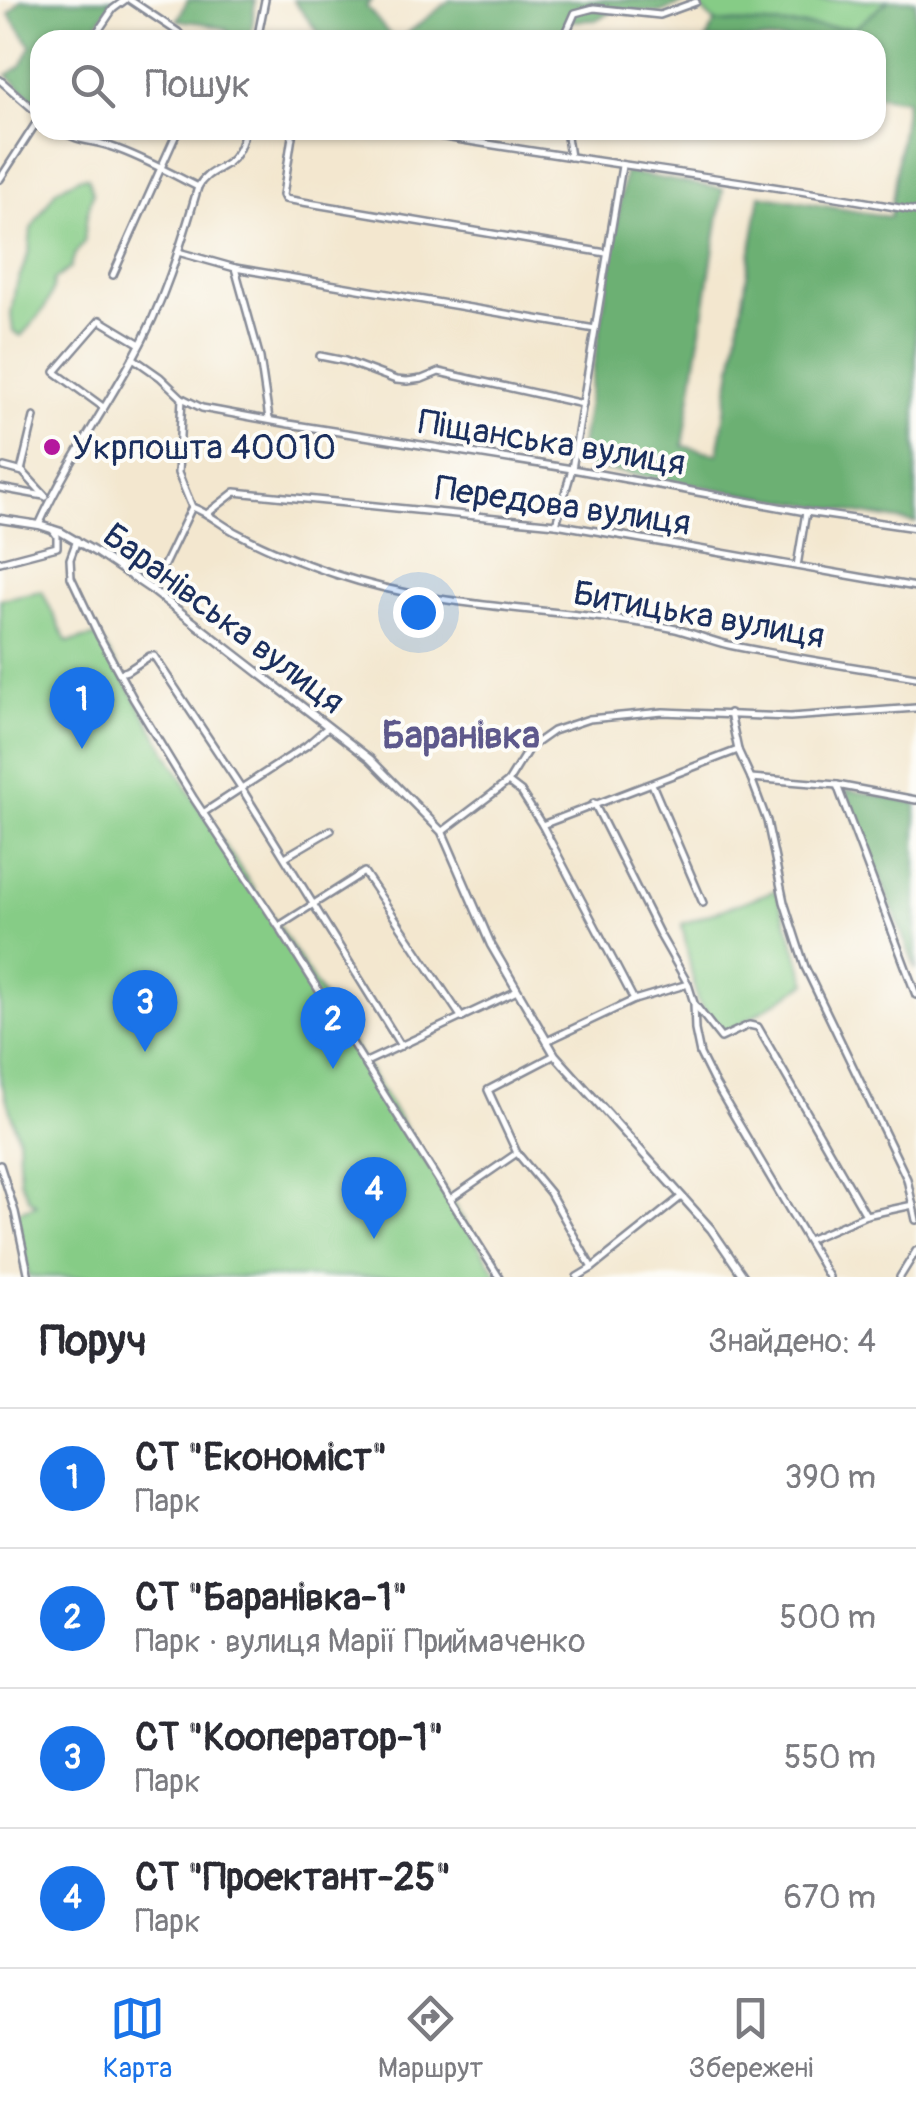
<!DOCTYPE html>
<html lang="uk">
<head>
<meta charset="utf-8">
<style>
  body { margin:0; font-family:Pangolin,sans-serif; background:#f2f2f3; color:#2b2b33 }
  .you { position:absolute; left:418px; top:612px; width:35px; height:35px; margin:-25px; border:8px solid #fff; border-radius:50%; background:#1a73e8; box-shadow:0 0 0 15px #1a73e833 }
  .badge { display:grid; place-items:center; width:65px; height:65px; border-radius:50%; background:#1a73e8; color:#fff; font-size:32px; font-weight:700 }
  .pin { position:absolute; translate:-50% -82px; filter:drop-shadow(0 2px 5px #0008) }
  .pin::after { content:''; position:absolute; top:52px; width:35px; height:30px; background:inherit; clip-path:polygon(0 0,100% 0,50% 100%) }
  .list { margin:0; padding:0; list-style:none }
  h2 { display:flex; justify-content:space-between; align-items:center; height:130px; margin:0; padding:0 40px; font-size:42px }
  h2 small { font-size:32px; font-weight:400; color:#7c7c81 }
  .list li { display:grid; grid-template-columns:65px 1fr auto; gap:30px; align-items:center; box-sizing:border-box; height:140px; padding:0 40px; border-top:2px solid #e1e1e2 }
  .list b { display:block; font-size:38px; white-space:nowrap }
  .list p { margin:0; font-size:32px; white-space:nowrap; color:#7c7c81 }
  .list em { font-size:32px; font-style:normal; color:#7c7c81 }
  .icon { flex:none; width:55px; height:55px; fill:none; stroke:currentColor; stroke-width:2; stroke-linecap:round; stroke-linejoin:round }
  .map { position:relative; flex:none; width:916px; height:1277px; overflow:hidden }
  .search { position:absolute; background:#fff; box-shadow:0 2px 8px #0004; left:30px; right:30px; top:30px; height:110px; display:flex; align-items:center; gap:25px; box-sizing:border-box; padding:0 35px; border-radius:30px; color:#7c7c81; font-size:38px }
  .sheet { height:690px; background:#fff }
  nav { display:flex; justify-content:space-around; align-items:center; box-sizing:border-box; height:140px; border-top:2px solid #e1e1e2; background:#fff; font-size:28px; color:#7c7c81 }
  nav a { display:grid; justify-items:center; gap:5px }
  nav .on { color:#1a73e8 }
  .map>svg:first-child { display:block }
  .green { fill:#86cc86; stroke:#507e72; stroke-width:2.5 }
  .forest { fill:#6cb073; stroke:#447068; stroke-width:2.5 }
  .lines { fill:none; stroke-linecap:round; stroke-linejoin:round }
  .minor-casing { stroke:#878b96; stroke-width:10 }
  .secondary-casing { stroke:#878b96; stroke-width:11 }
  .minor { stroke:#fff; stroke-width:5 }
  .secondary { stroke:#fff; stroke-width:6 }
  .poi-dot { fill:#b5179e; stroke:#fdfcf7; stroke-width:4 }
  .labels { text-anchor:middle; stroke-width:8; stroke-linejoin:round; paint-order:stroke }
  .street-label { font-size:35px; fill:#1b2f5e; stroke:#fdfcf7 }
  .poi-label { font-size:35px; fill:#1b2f5e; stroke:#fdfcf7; text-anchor:start }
  .neighbourhood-label { font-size:38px; font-weight:bold; fill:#5e598c; stroke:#fdfcf7 }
</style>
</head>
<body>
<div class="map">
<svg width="916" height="1277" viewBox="0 0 916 1277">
  <rect width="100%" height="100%" fill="#fdfcf7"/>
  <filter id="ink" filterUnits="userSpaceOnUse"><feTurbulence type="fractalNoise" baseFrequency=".01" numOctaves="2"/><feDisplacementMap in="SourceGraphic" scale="20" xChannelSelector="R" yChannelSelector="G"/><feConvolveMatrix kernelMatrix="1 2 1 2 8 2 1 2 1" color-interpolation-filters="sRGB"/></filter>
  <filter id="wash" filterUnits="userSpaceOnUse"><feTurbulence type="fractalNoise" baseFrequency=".0048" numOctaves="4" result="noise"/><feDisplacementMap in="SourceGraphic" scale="40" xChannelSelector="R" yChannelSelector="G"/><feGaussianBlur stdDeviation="2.25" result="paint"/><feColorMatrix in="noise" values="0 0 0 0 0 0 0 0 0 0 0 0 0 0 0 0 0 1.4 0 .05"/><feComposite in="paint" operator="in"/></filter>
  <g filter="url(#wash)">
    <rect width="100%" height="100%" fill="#f3e7cf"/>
    <g class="green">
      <polygon points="691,0 889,0 855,28 715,22"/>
      <path d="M 81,177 L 88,177 L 93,193 L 87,215 L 84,242 L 75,254 L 70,268 L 54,280 C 53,304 36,319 21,336 L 13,331 L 11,315 L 15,289 L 29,252 L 31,229 L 56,190 Z"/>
      <polygon points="42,591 67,642 99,636 194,799 279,927 499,1277 29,1277 15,1212 36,1205 29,1199 20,1180 18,1137 0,1078 0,599"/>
      <polygon points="776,890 807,983 723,1035 697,1001 682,924"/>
    </g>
    <g class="forest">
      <polygon points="21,0 114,0 86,40 40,40 40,107 7,75 21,66 31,46 9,14"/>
      <polygon points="188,0 255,0 251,40 234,40 226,29 202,23 177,20"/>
      <polygon points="293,0 372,0 366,6 394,40 324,40"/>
      <polygon points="450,0 691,0 659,13 616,9 597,20 569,21 564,40 399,40"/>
      <polygon points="889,0 916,0 916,523 588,467 579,457 625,172 723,189 683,446 718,454 760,195 890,217 906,100 876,96 876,40 706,40 715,22 855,28"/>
      <polygon points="845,789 916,803 916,970"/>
    </g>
  </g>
  <g filter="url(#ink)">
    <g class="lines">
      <defs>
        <g id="minor">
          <polyline points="130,0 178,32 185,40"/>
          <polyline points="92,40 113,9 125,0"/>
          <polyline points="257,40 265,0"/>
          <polyline points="563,40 575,13 594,8 660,15 696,2"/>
          <polyline points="0,80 40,115"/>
          <path d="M 61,130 C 77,142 94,140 112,147 C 142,157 170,173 198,187"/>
          <polyline points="293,130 283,195 285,199 606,253"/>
          <path d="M 405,130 C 575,161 747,179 916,211"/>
          <polyline points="566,130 570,157"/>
          <polyline points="0,179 40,117"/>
          <polyline points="178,252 235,268 595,329"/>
          <polyline points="235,268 260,358 269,419"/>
          <polyline points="113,275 178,130"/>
          <polyline points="320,356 345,361 396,380 407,381 422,379 439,372 583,404"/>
          <polyline points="133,358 160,377 182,398 178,473 192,507 152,590"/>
          <polyline points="182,398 202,408 289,424 572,469 806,512 916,528"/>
          <polyline points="103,407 55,372 100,320 140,344"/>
          <polyline points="4,467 23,472 46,497"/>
          <polyline points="21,471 34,417"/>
          <polyline points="0,488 44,496"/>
          <path d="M 192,507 C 209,513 221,525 237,533 C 268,550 302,563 335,574 C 445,611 559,607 671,628 C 691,632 710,641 729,645 C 791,658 854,667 916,677"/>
          <polyline points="208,513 235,492 556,524 916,587"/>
          <polyline points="556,524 572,469 622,166"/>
          <path d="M 39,525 C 65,467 102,414 133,358 C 163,305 181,245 198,187 C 208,168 227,170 236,154 C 241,148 243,138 245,130"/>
          <polyline points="77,540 70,559 71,577 99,636 134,700 194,799 279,927 499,1277"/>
          <polyline points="0,562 57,547 57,536 52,529"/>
          <polyline points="797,566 806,512"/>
          <polyline points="120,673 127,671 150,656 154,656 242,789 401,1046"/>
          <polyline points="730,713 738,750 751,778 767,821 784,902 805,967 907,1179 916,1220"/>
          <polyline points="751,778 837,785 916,800"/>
          <polyline points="508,782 521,792 542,825 634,1000"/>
          <polyline points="652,784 703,903"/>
          <polyline points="837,785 916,995"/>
          <polyline points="594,803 660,935 688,984 694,1003 695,1030 700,1054 713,1080 829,1277"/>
          <polyline points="203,813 306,746 328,727"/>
          <polyline points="542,825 738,750"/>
          <polyline points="442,832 508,782 529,748 553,731 589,719 663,712 790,717 916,708"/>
          <polyline points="285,857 331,830"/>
          <polyline points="279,926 364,872 462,1018"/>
          <polyline points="696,1006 721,1038 749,1025 758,1027 866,1215"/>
          <polyline points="547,1041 634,1000 688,984"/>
          <polyline points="555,1055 488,1090 517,1153 550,1193 592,1268"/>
          <polyline points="364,1063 517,991"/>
          <polyline points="0,1165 15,1212 29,1277"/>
          <polyline points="450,1199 517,1153"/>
          <polyline points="808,1240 866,1215 913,1205"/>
          <polyline points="577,1277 592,1268 681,1197"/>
          <polyline points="900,1277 916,1251"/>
        </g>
        <polyline id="secondary" points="0,519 39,525 61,532 97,553 152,590 370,759 442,832 491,945 555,1055 711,1229 744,1277"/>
      </defs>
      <use href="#minor" class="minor-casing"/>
      <use href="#secondary" class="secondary-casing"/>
      <use href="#minor" class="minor"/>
      <use href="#secondary" class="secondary"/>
    </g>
  </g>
  <circle class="poi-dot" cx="52" cy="447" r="10"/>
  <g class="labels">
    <g class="street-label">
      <text transform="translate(552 442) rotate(9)" y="12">Піщанська вулиця</text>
      <text transform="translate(563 505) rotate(8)" y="12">Передова вулиця</text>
      <text transform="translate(699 614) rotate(10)" y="12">Битицька вулиця</text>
      <text transform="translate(224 618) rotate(37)" y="12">Баранівська вулиця</text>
    </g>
    <g class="poi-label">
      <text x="72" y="459">Укрпошта 40010</text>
    </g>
    <g class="neighbourhood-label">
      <text x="461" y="748">Баранівка</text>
    </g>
  </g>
</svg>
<div class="you"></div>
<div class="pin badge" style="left:82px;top:749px">1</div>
<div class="pin badge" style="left:333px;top:1069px">2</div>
<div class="pin badge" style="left:145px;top:1052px">3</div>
<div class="pin badge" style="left:374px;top:1239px">4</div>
<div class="search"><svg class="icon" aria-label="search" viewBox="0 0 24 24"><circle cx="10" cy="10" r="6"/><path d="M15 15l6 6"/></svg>Пошук</div>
</div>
<section class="sheet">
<h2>Поруч<small>Знайдено: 4</small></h2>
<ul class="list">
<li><span class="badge">1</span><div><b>СТ &quot;Економіст&quot;</b><p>Парк</p></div><em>390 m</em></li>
<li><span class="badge">2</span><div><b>СТ &quot;Баранівка-1&quot;</b><p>Парк · вулиця Марії Приймаченко</p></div><em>500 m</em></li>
<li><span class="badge">3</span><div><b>СТ &quot;Кооператор-1&quot;</b><p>Парк</p></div><em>550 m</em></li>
<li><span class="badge">4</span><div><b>СТ &quot;Проектант-25&quot;</b><p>Парк</p></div><em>670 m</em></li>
</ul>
</section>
<nav>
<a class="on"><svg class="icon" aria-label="map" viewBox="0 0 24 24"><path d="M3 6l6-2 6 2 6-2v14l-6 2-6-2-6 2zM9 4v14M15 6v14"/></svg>Карта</a>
<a><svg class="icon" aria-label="directions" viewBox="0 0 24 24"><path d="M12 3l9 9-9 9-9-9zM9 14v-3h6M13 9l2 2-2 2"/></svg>Маршрут</a>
<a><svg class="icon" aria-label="saved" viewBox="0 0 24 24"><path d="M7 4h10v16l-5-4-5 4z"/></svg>Збережені</a>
</nav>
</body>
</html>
